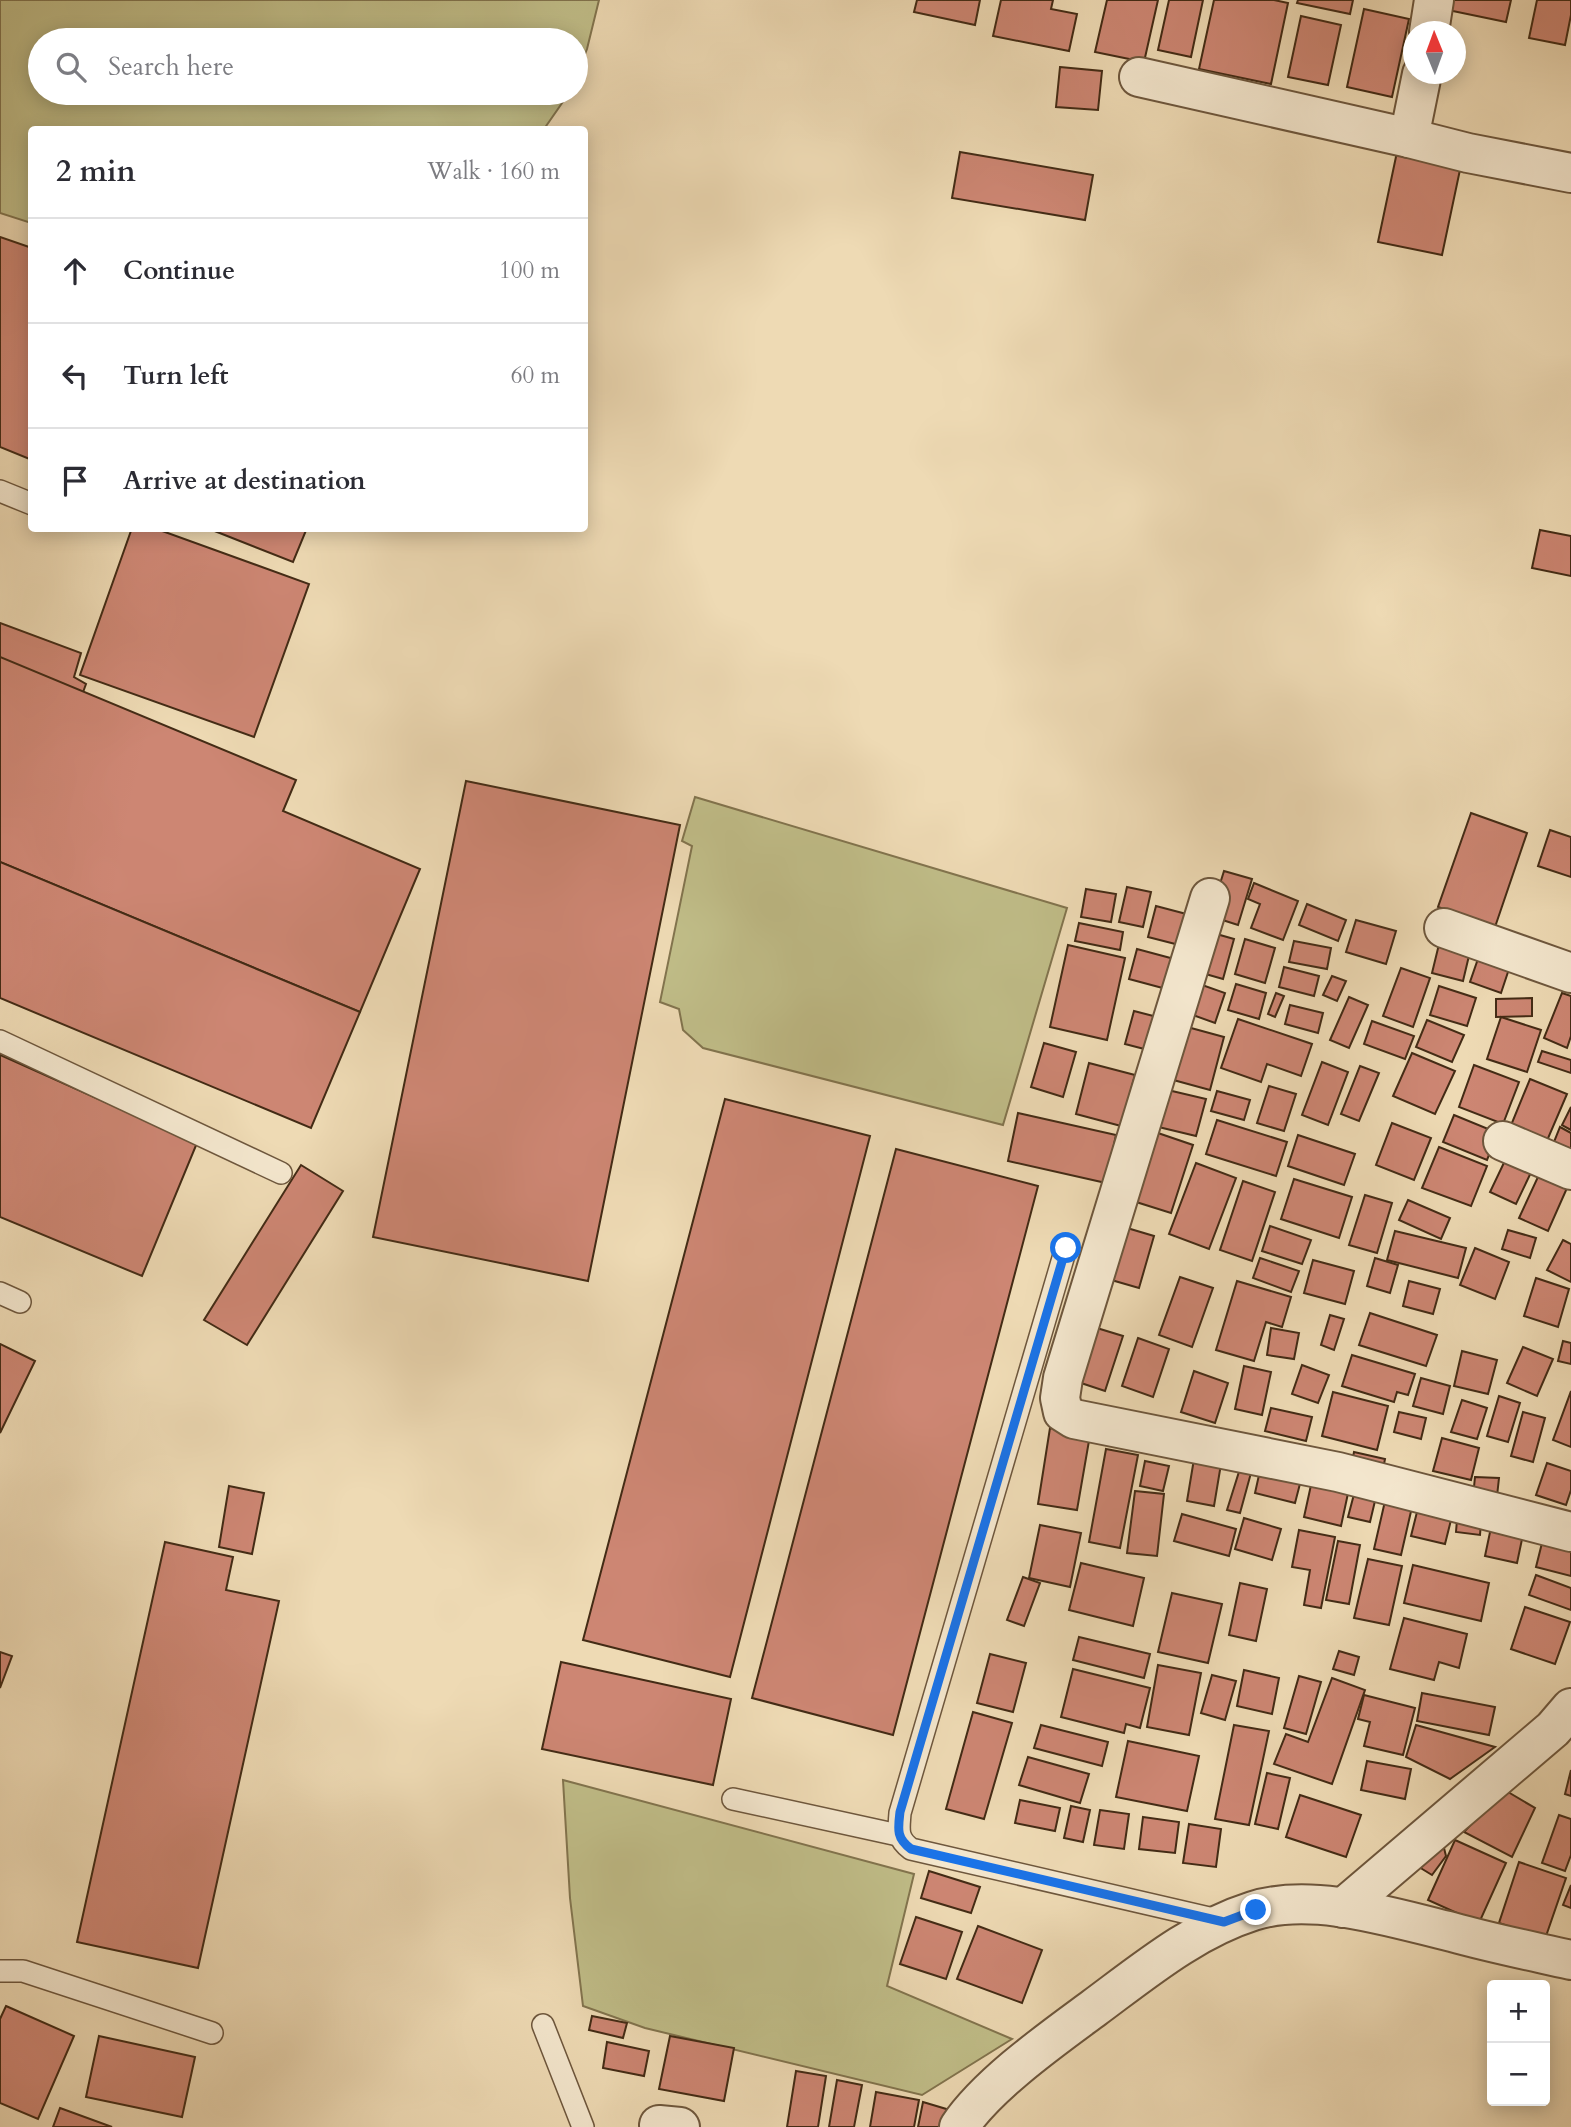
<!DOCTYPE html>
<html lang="en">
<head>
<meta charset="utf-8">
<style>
  body { margin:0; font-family:Cardo,serif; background:#f2f2f3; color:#2b2b33 }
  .controls { position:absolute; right:21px; bottom:21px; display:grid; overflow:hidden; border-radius:7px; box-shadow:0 4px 18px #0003 }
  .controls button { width:63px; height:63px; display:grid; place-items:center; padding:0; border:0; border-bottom:2px solid #e1e1e2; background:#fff; color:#2b2b33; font:35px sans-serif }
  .compass { position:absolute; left:1403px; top:21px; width:63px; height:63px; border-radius:50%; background:#fff; box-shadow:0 4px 18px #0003; rotate:359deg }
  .stop { position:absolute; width:21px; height:21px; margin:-16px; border:5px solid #1a73e8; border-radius:50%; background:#fff }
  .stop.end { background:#1a73e8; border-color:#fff; box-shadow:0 2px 7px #0008 }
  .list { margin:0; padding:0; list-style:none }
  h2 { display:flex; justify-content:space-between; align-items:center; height:91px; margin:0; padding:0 28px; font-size:30px }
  h2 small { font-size:23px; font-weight:400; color:#7c7c81 }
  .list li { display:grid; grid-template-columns:46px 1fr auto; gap:21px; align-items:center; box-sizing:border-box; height:105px; padding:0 28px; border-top:2px solid #e1e1e2 }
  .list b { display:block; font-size:26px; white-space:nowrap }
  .list em { font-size:23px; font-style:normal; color:#7c7c81 }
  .icon { flex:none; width:38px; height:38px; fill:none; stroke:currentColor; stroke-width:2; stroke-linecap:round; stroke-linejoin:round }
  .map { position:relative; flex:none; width:1571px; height:2127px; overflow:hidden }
  .search { position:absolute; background:#fff; box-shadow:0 4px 18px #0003; left:28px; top:28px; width:560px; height:77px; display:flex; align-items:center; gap:18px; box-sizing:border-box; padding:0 24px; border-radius:38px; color:#7c7c81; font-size:26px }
  .panel { position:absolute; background:#fff; box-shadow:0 4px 18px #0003; left:28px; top:126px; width:560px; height:406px; border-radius:7px }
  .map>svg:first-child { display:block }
  .green { fill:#c0bd88; stroke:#82744e; stroke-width:2 }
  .building { fill:#cd8673; stroke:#432b15; stroke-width:2 }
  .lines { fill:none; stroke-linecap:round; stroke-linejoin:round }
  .service-casing { stroke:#6e573d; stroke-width:24 }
  .minor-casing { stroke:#6e573d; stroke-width:42 }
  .service { stroke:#f4e7ce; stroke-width:21 }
  .minor { stroke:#f4e7ce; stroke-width:38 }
  .route { stroke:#1a73e8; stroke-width:9 }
</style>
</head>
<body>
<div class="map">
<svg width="1571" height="2127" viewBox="0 0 1571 2127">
  <rect width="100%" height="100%" fill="#eedab4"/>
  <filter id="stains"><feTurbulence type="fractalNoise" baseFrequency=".00286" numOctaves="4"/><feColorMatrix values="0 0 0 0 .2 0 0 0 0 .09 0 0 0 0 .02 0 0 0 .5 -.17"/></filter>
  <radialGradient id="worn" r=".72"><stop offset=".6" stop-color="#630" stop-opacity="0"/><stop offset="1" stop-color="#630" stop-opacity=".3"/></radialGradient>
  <g class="green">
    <polygon points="0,0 599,0 587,49 576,77 576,40 40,40 40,93 569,93 544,129 32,130 31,223 0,213"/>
    <polygon points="695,797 1067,908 1003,1125 703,1048 683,1030 679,1009 660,1002 692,846 682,841"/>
    <polygon points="563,1780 914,1874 887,1986 1012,2039 922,2095 645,2028 583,2006 570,1898"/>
  </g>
  <g class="building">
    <polygon points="917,0 980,0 975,25 914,12"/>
    <polygon points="1001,0 1053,0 1051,9 1077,14 1069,51 993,36"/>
    <polygon points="1107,0 1158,0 1144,62 1095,52"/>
    <polygon points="1169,0 1203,0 1191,57 1158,50"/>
    <polygon points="1214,0 1274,0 1288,3 1271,84 1199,69"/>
    <polygon points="1298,0 1353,0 1350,14 1297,3"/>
    <polygon points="1445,0 1511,0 1506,22 1443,9"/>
    <polygon points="1537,0 1571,0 1571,15 1565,45 1529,38"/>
    <polygon points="1364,9 1409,19 1392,97 1347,87"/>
    <polygon points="1301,16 1341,25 1328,85 1288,77"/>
    <polygon points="1060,67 1102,71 1098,110 1056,107"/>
    <polygon points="960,152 1093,175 1085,220 952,198"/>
    <polygon points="1397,152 1461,165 1442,255 1378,242"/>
    <polygon points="0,237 32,248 32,460 0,447"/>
    <polygon points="132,528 154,528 309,584 254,737 80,675"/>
    <polygon points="207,528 307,528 293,562"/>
    <polygon points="1540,530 1571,536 1571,576 1532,568"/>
    <polygon points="0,623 81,653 74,677 86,684 82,695 0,665"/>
    <polygon points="0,657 296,780 283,811 420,869 360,1012 0,862"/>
    <polygon points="466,781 680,825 588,1281 373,1237"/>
    <polygon points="1471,813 1527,833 1495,927 1438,907"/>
    <polygon points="1550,830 1571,837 1571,877 1538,866"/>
    <polygon points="0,862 360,1012 311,1128 0,998"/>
    <polygon points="1224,871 1252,879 1238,925 1210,916"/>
    <polygon points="1254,883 1298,901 1283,940 1251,928 1260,904 1248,899"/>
    <polygon points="1127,887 1151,892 1143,927 1119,922"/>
    <polygon points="1086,889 1116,894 1111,922 1081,917"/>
    <polygon points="1307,904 1346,920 1338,941 1299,925"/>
    <polygon points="1156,906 1194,916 1187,947 1148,937"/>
    <polygon points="1356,920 1396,931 1386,964 1346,952"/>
    <polygon points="1079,923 1123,932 1120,950 1075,941"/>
    <polygon points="1206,931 1234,939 1223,979 1195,971"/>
    <polygon points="1441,936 1472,943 1463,981 1432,973"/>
    <polygon points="1245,939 1275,948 1265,983 1235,974"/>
    <polygon points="1294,941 1331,948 1327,969 1289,962"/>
    <polygon points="1068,945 1125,958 1107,1040 1050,1027"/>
    <polygon points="1137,949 1178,960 1170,990 1129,979"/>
    <polygon points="1480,953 1511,963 1501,993 1470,982"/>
    <polygon points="1284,967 1319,976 1314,996 1279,987"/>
    <polygon points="1401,968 1430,978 1413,1027 1383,1016"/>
    <polygon points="1332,976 1346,981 1337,1001 1323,995"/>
    <polygon points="1188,980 1225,993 1215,1023 1179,1010"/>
    <polygon points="1236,984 1266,993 1259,1019 1228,1010"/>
    <polygon points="1439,986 1476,998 1467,1026 1430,1015"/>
    <polygon points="1276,993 1284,996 1275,1017 1268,1014"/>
    <polygon points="1562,993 1571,996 1571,1036 1567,1048 1544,1038"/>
    <polygon points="1349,997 1368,1005 1349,1048 1330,1040"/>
    <polygon points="1532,998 1532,1016 1496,1017 1496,999"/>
    <polygon points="1290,1005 1323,1013 1318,1033 1285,1024"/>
    <polygon points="1134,1011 1161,1018 1152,1051 1125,1044"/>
    <polygon points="1501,1017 1541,1030 1527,1072 1487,1059"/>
    <polygon points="1238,1019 1312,1044 1301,1076 1267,1064 1261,1082 1221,1068"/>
    <polygon points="1427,1020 1464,1035 1452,1062 1416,1047"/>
    <polygon points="1372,1021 1414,1036 1405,1059 1364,1044"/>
    <polygon points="1180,1025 1224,1037 1210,1090 1166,1078"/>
    <polygon points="1044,1043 1076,1052 1063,1097 1031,1087"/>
    <polygon points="1542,1051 1571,1060 1571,1073 1538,1062"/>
    <polygon points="1412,1053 1455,1071 1435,1114 1393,1096"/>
    <polygon points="0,1055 197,1143 142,1276 0,1217"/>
    <polygon points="1322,1062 1348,1072 1328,1125 1302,1115"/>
    <polygon points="1089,1063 1135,1075 1121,1126 1076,1114"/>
    <polygon points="1474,1065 1519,1082 1503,1124 1459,1107"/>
    <polygon points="1360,1066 1379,1073 1359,1121 1341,1114"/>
    <polygon points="1530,1079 1567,1094 1543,1150 1507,1135"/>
    <polygon points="1269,1086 1296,1094 1284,1131 1257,1123"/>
    <polygon points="1155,1087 1206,1099 1196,1136 1146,1124"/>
    <polygon points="1217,1091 1250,1100 1244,1120 1211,1111"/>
    <polygon points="725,1099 870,1136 730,1677 583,1640"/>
    <polygon points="1571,1107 1571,1130 1562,1125"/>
    <polygon points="1018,1113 1116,1135 1106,1183 1008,1161"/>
    <polygon points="1454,1115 1498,1133 1487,1160 1443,1142"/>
    <polygon points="1217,1120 1287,1142 1276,1176 1206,1154"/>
    <polygon points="1392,1123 1431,1138 1414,1180 1376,1165"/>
    <polygon points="1560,1127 1571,1133 1571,1166 1548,1157"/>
    <polygon points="1155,1132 1193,1145 1171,1213 1133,1201"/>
    <polygon points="1298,1135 1355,1154 1344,1185 1288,1166"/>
    <polygon points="1439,1147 1487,1166 1471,1206 1422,1188"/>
    <polygon points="896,1149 1038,1186 893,1735 752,1698"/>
    <polygon points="1510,1150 1536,1162 1516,1204 1490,1192"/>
    <polygon points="1196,1163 1236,1178 1209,1249 1169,1234"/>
    <polygon points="301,1165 343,1191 247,1345 204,1320"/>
    <polygon points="1543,1166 1571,1179 1548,1231 1519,1218"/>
    <polygon points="1294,1179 1352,1197 1339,1238 1281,1219"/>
    <polygon points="1243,1181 1275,1192 1252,1261 1220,1250"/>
    <polygon points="1365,1195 1392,1203 1377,1253 1349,1245"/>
    <polygon points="1408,1200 1450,1218 1441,1239 1399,1220"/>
    <polygon points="1117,1225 1154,1236 1139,1288 1101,1277"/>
    <polygon points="1270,1226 1311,1240 1302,1264 1262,1251"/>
    <polygon points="1508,1230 1536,1238 1530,1258 1502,1249"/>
    <polygon points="1395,1231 1466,1248 1458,1278 1387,1260"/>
    <polygon points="1563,1240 1571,1244 1571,1282 1547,1270"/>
    <polygon points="1475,1248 1509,1262 1495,1299 1460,1285"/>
    <polygon points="1260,1258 1299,1271 1291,1292 1253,1278"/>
    <polygon points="1375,1258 1398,1265 1390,1293 1367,1286"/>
    <polygon points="1313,1260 1354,1271 1345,1304 1304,1293"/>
    <polygon points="1180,1277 1213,1288 1192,1347 1159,1335"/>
    <polygon points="1536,1278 1569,1289 1558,1327 1524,1316"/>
    <polygon points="1237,1281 1291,1297 1282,1327 1266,1322 1254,1361 1216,1350"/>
    <polygon points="1409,1281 1440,1289 1433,1314 1403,1306"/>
    <polygon points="1370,1313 1437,1335 1426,1366 1359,1345"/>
    <polygon points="1330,1315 1344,1319 1334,1350 1321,1345"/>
    <polygon points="1087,1325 1123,1336 1105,1391 1069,1379"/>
    <polygon points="1271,1328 1299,1333 1294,1359 1267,1355"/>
    <polygon points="1138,1338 1169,1349 1153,1397 1122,1386"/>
    <polygon points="1563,1341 1571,1343 1571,1364 1558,1361"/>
    <polygon points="0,1344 35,1361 0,1433"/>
    <polygon points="1523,1347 1553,1359 1537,1396 1507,1383"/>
    <polygon points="1462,1351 1497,1360 1488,1394 1454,1386"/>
    <polygon points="1352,1355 1415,1374 1408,1395 1397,1392 1394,1402 1342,1386"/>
    <polygon points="1302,1365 1329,1375 1318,1403 1292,1394"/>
    <polygon points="1244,1366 1271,1372 1262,1415 1235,1409"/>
    <polygon points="1194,1371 1228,1383 1215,1423 1181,1412"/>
    <polygon points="1421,1378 1450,1386 1443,1414 1413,1406"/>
    <polygon points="1571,1391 1571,1447 1553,1440"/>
    <polygon points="1333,1392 1388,1406 1377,1450 1322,1436"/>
    <polygon points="1499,1396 1520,1403 1508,1442 1487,1436"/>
    <polygon points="1462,1400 1487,1408 1477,1439 1451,1432"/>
    <polygon points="1271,1408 1312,1417 1306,1441 1265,1431"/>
    <polygon points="1399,1412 1426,1418 1421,1439 1394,1432"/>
    <polygon points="1523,1412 1545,1418 1533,1462 1511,1456"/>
    <polygon points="1050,1428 1090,1435 1077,1510 1038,1504"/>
    <polygon points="1442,1438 1479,1448 1471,1480 1433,1471"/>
    <polygon points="1106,1449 1138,1455 1120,1548 1089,1542"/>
    <polygon points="1354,1452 1385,1459 1382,1474 1351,1467"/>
    <polygon points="1194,1459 1221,1464 1214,1506 1187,1501"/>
    <polygon points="1243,1459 1254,1462 1240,1513 1227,1510"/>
    <polygon points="1145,1461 1169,1466 1163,1491 1140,1486"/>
    <polygon points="1547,1463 1571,1471 1571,1490 1566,1505 1536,1495"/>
    <polygon points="1261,1466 1302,1476 1295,1503 1255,1493"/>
    <polygon points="1313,1476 1350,1484 1341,1526 1304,1517"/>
    <polygon points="1475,1477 1499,1478 1496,1505 1474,1487"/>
    <polygon points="1358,1479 1379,1484 1370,1522 1348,1517"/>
    <polygon points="229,1486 264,1493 252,1554 219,1547"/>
    <polygon points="1388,1488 1415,1494 1401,1555 1374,1549"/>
    <polygon points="1135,1491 1164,1494 1157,1556 1127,1553"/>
    <polygon points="1420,1500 1454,1508 1445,1544 1411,1536"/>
    <polygon points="1458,1507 1482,1510 1480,1535 1456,1532"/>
    <polygon points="1182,1514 1236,1529 1229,1556 1174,1541"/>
    <polygon points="1244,1518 1281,1529 1272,1560 1235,1549"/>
    <polygon points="1493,1518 1525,1525 1517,1563 1485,1556"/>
    <polygon points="1040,1525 1081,1533 1070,1587 1029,1578"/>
    <polygon points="1299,1530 1335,1537 1321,1608 1304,1605 1310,1570 1292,1567"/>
    <polygon points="1545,1531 1571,1538 1571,1576 1536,1567"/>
    <polygon points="1338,1541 1360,1545 1349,1604 1326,1600"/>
    <polygon points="165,1542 233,1557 226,1590 279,1601 198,1968 77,1942"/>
    <polygon points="1368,1559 1402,1566 1389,1625 1354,1618"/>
    <polygon points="1081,1563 1144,1578 1133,1626 1069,1610"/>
    <polygon points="1413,1565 1489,1583 1481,1621 1404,1603"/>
    <polygon points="1536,1575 1571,1588 1571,1610 1529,1595"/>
    <polygon points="1023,1577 1040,1583 1024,1626 1007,1620"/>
    <polygon points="1240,1583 1267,1589 1256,1641 1229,1635"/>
    <polygon points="1172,1593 1222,1604 1208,1663 1158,1652"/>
    <polygon points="1525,1607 1570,1622 1555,1664 1511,1649"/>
    <polygon points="1404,1618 1467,1634 1459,1668 1439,1662 1434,1680 1390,1669"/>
    <polygon points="1079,1637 1150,1654 1144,1678 1073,1660"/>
    <polygon points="1339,1651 1359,1657 1354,1675 1333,1669"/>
    <polygon points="0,1652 12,1656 0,1688"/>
    <polygon points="990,1654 1026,1663 1013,1712 977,1703"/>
    <polygon points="561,1662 731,1699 713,1785 542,1749"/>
    <polygon points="1158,1665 1201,1673 1189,1735 1147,1727"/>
    <polygon points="1073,1669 1150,1688 1140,1728 1126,1724 1124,1733 1061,1717"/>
    <polygon points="1244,1670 1279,1678 1272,1714 1237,1706"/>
    <polygon points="1212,1675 1236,1681 1225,1720 1201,1713"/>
    <polygon points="1299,1676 1321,1682 1306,1734 1284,1728"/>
    <polygon points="1332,1678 1365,1690 1332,1784 1274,1764 1286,1734 1308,1742"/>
    <polygon points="1422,1693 1495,1707 1489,1735 1417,1721"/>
    <polygon points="1364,1695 1415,1708 1403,1755 1364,1746 1370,1722 1358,1719"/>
    <polygon points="973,1712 1012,1723 984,1819 946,1809"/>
    <polygon points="1041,1725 1108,1742 1102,1766 1034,1748"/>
    <polygon points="1234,1725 1269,1731 1249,1825 1215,1819"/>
    <polygon points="1416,1725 1495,1747 1450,1779 1406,1757"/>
    <polygon points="1128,1741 1199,1756 1187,1811 1116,1797"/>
    <polygon points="1028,1757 1089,1774 1080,1803 1019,1785"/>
    <polygon points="1367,1761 1411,1769 1405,1799 1361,1790"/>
    <polygon points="1571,1770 1571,1796 1565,1794"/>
    <polygon points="1267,1773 1290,1778 1278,1829 1255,1824"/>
    <polygon points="1503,1789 1535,1808 1512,1857 1464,1832"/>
    <polygon points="1300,1795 1361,1815 1346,1857 1286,1837"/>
    <polygon points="1020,1800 1060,1808 1055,1831 1015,1823"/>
    <polygon points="1071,1806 1090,1810 1083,1842 1064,1838"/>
    <polygon points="1100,1810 1129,1814 1124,1849 1094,1845"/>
    <polygon points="1559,1815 1571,1819 1571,1855 1565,1871 1542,1863"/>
    <polygon points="1143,1817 1179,1822 1175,1853 1139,1849"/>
    <polygon points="1189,1824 1221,1829 1216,1867 1183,1863"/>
    <polygon points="1455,1840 1506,1863 1479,1923 1428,1900"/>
    <polygon points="1435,1845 1444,1848 1446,1856 1432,1875 1419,1867"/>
    <polygon points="1519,1862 1566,1878 1545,1939 1499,1923"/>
    <polygon points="929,1871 980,1887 971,1913 921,1898"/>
    <polygon points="1571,1885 1571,1908 1563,1905"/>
    <polygon points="916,1917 962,1932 946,1979 900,1964"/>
    <polygon points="978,1926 1042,1950 1022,2003 957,1979"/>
    <polygon points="6,2006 74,2036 38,2119 0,2103 0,2019"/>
    <polygon points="592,2016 627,2023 623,2038 589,2030"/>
    <polygon points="99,2036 195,2057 182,2117 86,2097"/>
    <polygon points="670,2036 734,2048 724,2101 659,2089"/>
    <polygon points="607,2042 649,2051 644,2076 603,2068"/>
    <polygon points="796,2071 826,2076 818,2127 787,2127"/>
    <polygon points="837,2080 862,2085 854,2127 829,2127"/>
    <polygon points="876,2092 919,2100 914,2127 870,2127"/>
    <polygon points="923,2102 953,2111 947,2127 918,2127"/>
    <polygon points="60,2108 112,2127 53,2127"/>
  </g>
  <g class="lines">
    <defs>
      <g id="service">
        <polyline points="0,491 32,504"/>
        <polyline points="0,1041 281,1173"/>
        <path d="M 1066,1248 L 900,1813 C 899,1829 896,1838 911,1849 L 1222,1921"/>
        <polyline points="0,1293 20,1302"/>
        <polyline points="733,1799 898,1835"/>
        <polyline points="0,1971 23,1971 212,2033"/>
        <polyline points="543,2025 583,2127"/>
      </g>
      <g id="minor">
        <polyline points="1429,32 1434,0"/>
        <polyline points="1422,74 1409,138 1468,153 1571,173"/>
        <polyline points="1139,77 1409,138"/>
        <polyline points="1210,898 1063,1378 1060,1398 1063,1412 1074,1419 1338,1472 1571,1532"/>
        <polyline points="1444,928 1571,973"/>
        <polyline points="1503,1141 1571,1170"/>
        <polyline points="1343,1908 1553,1729 1571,1708"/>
        <polyline points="659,2125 680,2127"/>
        <path d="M 959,2127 C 988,2084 1052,2039 1094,2008 C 1144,1971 1193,1930 1253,1911 C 1313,1892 1393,1918 1452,1932 C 1491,1943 1531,1951 1571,1960"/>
      </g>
    </defs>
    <use href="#service" class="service-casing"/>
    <use href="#minor" class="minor-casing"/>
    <use href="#service" class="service"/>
    <use href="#minor" class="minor"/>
  </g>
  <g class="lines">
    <path class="route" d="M 1066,1248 L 900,1812 C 898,1829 896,1838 911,1849 L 1224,1922 L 1256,1910"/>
  </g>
  <rect width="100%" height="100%" filter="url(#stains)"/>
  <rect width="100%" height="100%" fill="url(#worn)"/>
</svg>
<div class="controls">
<button>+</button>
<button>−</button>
</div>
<svg class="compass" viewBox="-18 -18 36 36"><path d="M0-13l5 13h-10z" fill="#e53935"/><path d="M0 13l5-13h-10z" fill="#7c7c81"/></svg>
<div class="stop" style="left:1066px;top:1248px"></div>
<div class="stop end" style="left:1256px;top:1910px"></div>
<div class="search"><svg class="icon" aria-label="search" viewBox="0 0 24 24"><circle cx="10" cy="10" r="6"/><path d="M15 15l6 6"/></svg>Search here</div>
<section class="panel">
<h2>2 min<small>Walk · 160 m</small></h2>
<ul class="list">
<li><svg class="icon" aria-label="ahead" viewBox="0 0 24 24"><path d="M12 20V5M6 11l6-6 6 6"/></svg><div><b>Continue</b></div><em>100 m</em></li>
<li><svg class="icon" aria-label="left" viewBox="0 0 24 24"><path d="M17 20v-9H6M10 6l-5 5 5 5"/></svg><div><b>Turn left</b></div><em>60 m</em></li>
<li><svg class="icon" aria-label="arrive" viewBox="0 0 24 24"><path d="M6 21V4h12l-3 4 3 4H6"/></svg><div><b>Arrive at destination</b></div></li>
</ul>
</section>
</div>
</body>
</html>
